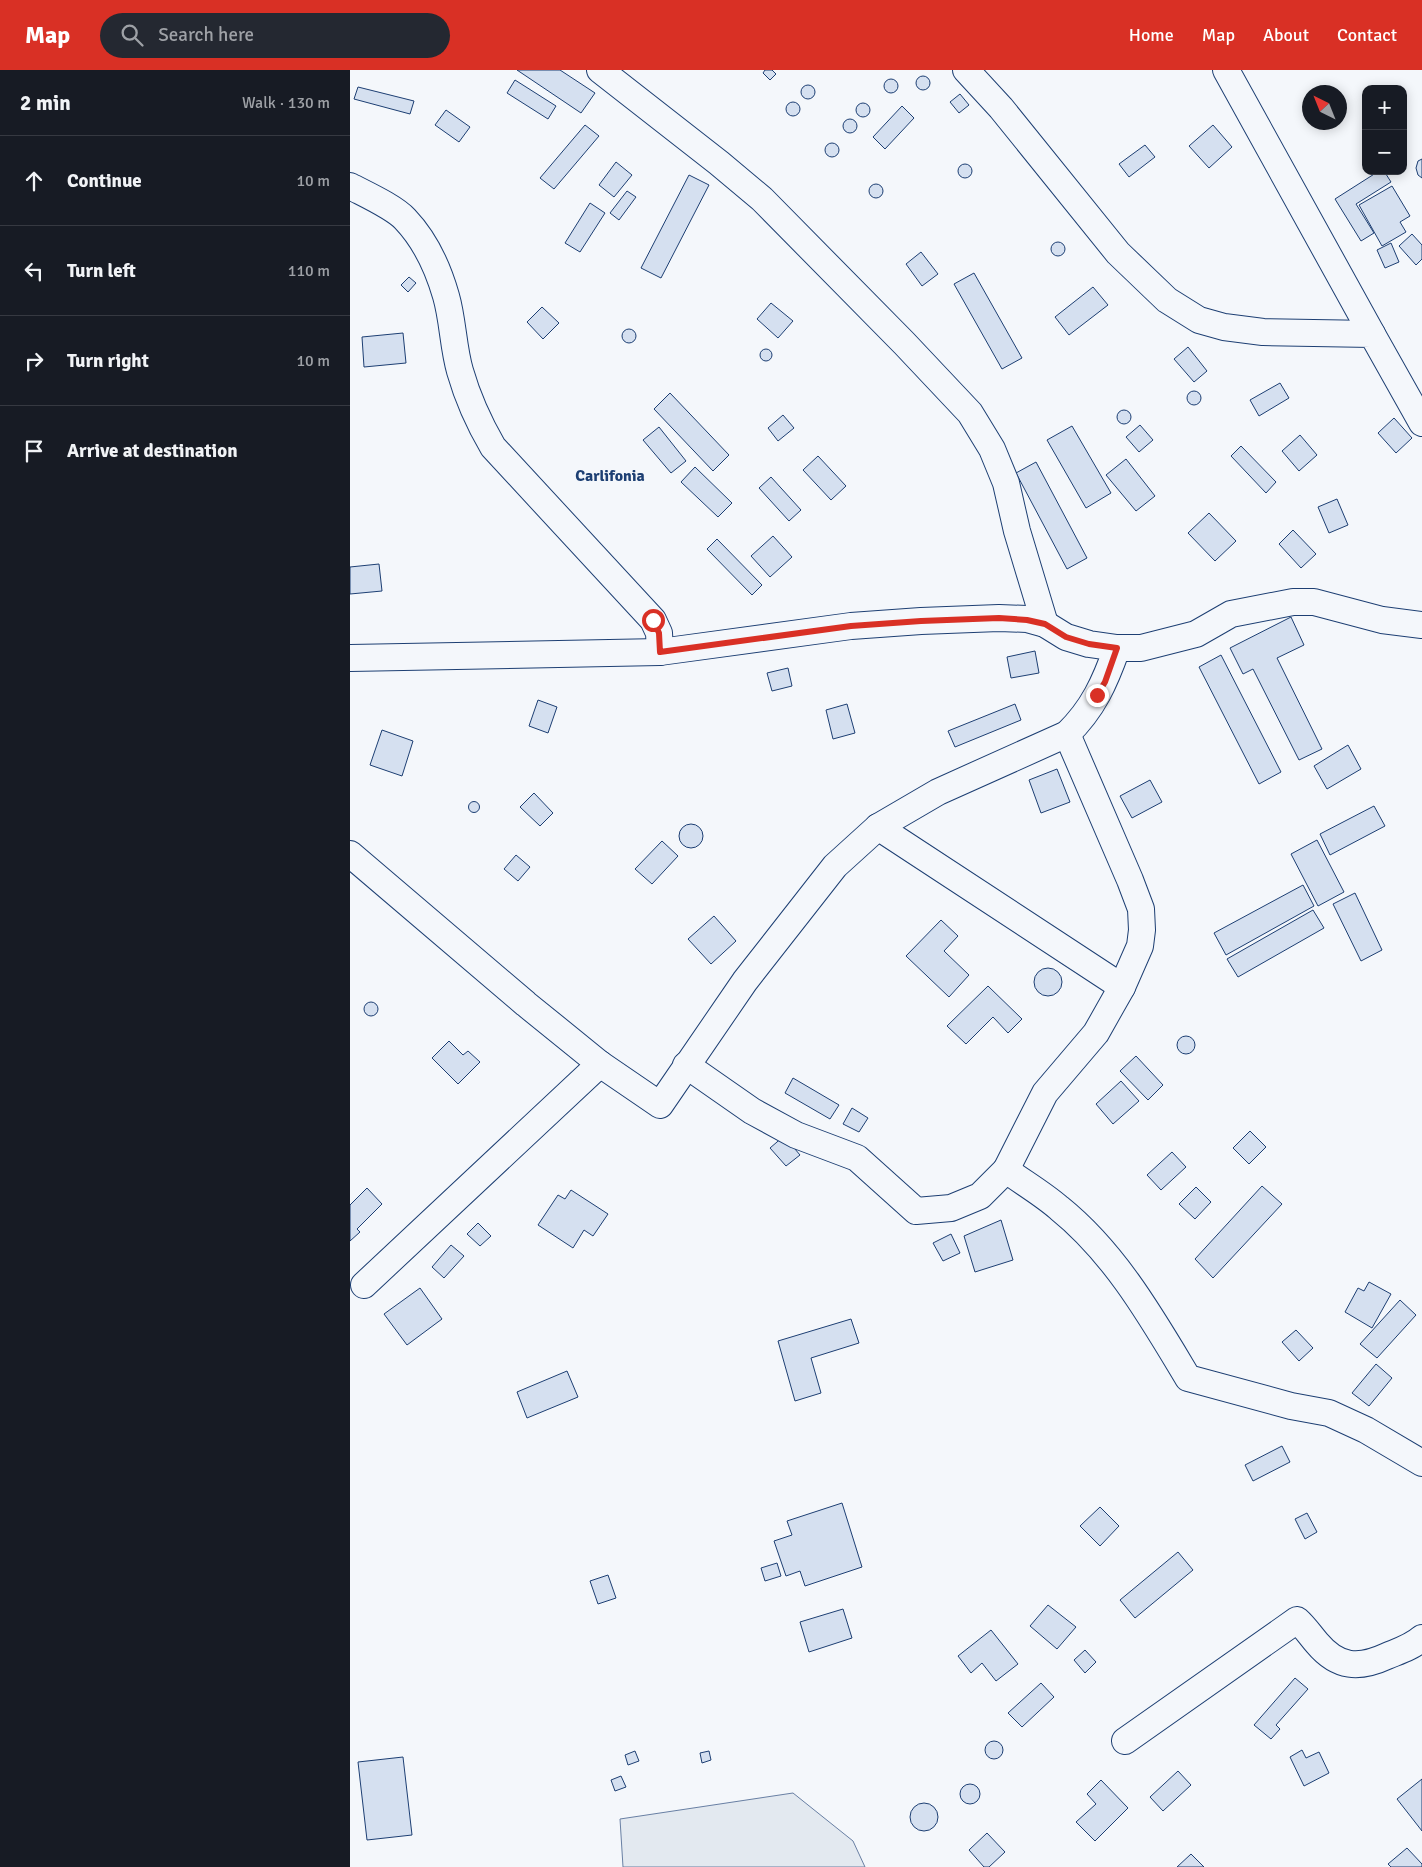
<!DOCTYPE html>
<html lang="en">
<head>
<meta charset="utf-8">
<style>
  body { margin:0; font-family:Signika,sans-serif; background:#242831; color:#f1f3f6 }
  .controls { position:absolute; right:15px; top:15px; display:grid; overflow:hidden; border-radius:10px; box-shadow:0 2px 12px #0003 }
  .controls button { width:45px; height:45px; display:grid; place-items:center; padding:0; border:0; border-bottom:1px solid #363941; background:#171b24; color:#f1f3f6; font:25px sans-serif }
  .compass { position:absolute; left:952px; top:15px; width:45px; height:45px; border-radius:50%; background:#171b24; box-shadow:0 2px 12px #0003; rotate:317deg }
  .stop { position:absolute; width:15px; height:15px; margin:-11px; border:4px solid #d93025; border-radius:50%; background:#fff }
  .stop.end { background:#d93025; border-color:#fff; box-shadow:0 1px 5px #0008 }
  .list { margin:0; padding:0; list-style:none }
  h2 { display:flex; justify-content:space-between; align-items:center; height:65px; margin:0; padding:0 20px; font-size:21px }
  h2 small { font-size:16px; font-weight:400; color:#9ea1a6 }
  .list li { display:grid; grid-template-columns:32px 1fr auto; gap:15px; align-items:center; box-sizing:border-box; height:90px; padding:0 20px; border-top:1px solid #363941 }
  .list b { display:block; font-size:19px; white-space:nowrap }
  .list em { font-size:16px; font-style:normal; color:#9ea1a6 }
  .icon { flex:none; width:28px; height:28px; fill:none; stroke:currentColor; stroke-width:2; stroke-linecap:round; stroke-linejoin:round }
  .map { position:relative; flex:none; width:1072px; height:1797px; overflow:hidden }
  header { display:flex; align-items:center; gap:30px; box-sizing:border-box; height:70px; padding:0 25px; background:#d93025; color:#fff }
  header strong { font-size:24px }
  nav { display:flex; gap:28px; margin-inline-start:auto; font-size:18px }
  .search { width:350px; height:45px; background:#242831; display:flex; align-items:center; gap:12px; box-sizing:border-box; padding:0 18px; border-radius:28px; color:#9ea1a6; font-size:19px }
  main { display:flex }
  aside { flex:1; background:#171b24 }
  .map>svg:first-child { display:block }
  .green { fill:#e3e9f0; stroke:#687fa3 }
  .building { fill:#d5e0f0; stroke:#1d3f73 }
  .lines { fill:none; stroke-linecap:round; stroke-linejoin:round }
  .minor-casing { stroke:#1d3f73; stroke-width:28 }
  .minor { stroke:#f4f7fb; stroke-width:26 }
  .route { stroke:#d93025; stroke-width:6 }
  .labels { text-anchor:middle; stroke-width:4; stroke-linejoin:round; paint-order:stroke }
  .quarter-label { font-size:16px; font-weight:bold; fill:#1d3f73; stroke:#f4f7fb }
</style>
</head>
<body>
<header>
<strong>Map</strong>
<div class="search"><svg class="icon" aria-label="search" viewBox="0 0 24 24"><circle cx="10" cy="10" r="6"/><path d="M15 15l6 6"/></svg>Search here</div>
<nav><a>Home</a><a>Map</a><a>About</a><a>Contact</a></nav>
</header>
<main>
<aside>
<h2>2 min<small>Walk · 130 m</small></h2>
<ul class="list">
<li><svg class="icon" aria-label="ahead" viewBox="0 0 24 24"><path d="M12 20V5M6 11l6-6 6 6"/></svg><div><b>Continue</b></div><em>10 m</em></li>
<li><svg class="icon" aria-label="left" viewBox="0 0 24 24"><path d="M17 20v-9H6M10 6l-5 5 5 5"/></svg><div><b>Turn left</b></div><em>110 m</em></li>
<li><svg class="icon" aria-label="right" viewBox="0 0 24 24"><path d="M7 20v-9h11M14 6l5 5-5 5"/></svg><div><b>Turn right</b></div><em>10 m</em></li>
<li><svg class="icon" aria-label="arrive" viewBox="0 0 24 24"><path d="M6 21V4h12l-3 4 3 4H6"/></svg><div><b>Arrive at destination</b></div></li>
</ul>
</aside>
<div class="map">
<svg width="1072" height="1797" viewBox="0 0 1072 1797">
  <rect width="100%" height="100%" fill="#f4f7fb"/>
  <polygon class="green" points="443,1723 503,1771 515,1797 273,1797 270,1749"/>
  <g class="building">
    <polygon points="167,0 210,0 245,23 231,43"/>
    <polygon points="415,0 422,0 426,4 420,10 413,3"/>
    <circle cx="573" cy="13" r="7"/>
    <circle cx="541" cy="16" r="7"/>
    <polygon points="165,10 206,36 198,49 157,23"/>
    <circle cx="458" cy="22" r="7"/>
    <polygon points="8,17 64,31 60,44 4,29"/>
    <polygon points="610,24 619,35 609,43 600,32"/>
    <circle cx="443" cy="39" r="7"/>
    <circle cx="513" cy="40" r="7"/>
    <polygon points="552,36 564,48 535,79 523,67"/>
    <polygon points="96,40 120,57 109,72 85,55"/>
    <circle cx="500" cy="56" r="7"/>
    <polygon points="235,55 249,66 204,119 190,108"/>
    <polygon points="863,55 882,77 859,98 839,76"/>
    <circle cx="482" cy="80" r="7"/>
    <polygon points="795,75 805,87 779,107 769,94"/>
    <polygon points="1072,89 1072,108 1068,105 1066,98 1068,91"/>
    <polygon points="266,92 282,105 264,127 249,115"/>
    <circle cx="615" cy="101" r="7"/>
    <polygon points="1029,101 1034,101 1041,112 1006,134 1024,163 1011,171 985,129"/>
    <polygon points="339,105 359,115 311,208 291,198"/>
    <circle cx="526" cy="121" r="7"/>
    <polygon points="1042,116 1060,146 1050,152 1056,162 1032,176 1009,135"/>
    <polygon points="277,121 286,127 269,150 260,143"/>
    <polygon points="240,133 255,143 230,182 215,173"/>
    <polygon points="1062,164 1072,175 1072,189 1066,195 1049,176"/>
    <circle cx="708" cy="179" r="7"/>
    <polygon points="1041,173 1049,192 1035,198 1027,180"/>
    <polygon points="571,182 588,204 572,216 556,194"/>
    <polygon points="624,203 672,288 652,299 604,214"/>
    <polygon points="59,207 66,213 58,222 51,215"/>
    <polygon points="743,217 758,235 719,265 705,247"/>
    <polygon points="421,233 443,251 428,268 407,249"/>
    <polygon points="192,237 209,253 193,269 177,252"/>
    <circle cx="279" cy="266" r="7"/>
    <polygon points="53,263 56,293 14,297 12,267"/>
    <polygon points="838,277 857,301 844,312 824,289"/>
    <circle cx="416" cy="285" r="6"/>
    <polygon points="930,313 939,328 909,346 900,330"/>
    <circle cx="844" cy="328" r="7"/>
    <polygon points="320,323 379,385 363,401 304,339"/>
    <circle cx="774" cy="347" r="7"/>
    <polygon points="433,345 444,358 428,371 418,358"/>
    <polygon points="1044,348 1062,368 1046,383 1028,363"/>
    <polygon points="790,355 803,370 789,382 776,367"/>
    <polygon points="722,356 761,423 736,438 697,370"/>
    <polygon points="309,357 336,391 321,403 293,370"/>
    <polygon points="950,365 967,385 949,401 932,381"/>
    <polygon points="891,376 926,412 916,423 881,386"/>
    <polygon points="468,386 496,416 481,430 453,400"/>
    <polygon points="776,389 805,426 786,441 756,405"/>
    <polygon points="686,392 737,488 717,499 666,403"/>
    <polygon points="345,397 382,433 368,447 331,412"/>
    <polygon points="421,407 451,440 439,451 409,418"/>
    <polygon points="987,429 998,455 979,463 968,437"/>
    <polygon points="859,443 886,471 865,491 838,463"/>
    <polygon points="943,460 966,484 951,498 929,474"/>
    <polygon points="423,466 442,487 420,507 401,486"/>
    <polygon points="367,469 412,515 402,525 357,479"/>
    <polygon points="29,494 32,521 0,524 0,497"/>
    <polygon points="941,547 954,575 927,588 972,679 949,690 903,599 893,604 880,578"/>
    <polygon points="685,581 689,603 661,608 657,587"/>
    <polygon points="871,585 931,702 909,714 849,597"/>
    <polygon points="438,598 442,616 422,621 417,603"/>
    <polygon points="188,630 207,637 198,663 179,656"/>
    <polygon points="497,634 505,663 483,669 476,640"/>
    <polygon points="665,634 671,650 605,677 598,661"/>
    <polygon points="32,660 63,671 52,706 20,695"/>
    <polygon points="998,675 1011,699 977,719 964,696"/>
    <polygon points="707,699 720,732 691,743 679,710"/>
    <polygon points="800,710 812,732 782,748 770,726"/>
    <polygon points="184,723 203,743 190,756 170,737"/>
    <circle cx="124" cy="737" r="5.5"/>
    <polygon points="1024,736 1035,756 980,785 970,764"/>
    <circle cx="341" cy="766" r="12"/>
    <polygon points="967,770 994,822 968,836 941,784"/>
    <polygon points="312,771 328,786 302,814 285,799"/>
    <polygon points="166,785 180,797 168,811 154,799"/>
    <polygon points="953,815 964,836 876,885 864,863"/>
    <polygon points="1005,823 1032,880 1011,891 983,834"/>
    <polygon points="963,840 974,858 888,907 877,889"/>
    <polygon points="364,846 386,871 361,894 338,869"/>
    <polygon points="591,850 608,866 594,881 619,905 599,927 556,886"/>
    <circle cx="698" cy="912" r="14"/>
    <polygon points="638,916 672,949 658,963 643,947 616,974 597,956"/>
    <circle cx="21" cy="939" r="7"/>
    <circle cx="836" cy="975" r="9"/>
    <polygon points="99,971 113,985 118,981 130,992 108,1014 82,988"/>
    <polygon points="786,986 813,1015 798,1030 770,1001"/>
    <polygon points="443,1008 489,1035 480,1049 435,1023"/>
    <polygon points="771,1011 789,1031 763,1054 746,1034"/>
    <polygon points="502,1038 518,1048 509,1062 493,1054"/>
    <polygon points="900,1061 916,1077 899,1094 883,1078"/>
    <polygon points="434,1066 450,1085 436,1096 420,1078"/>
    <polygon points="822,1082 836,1097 811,1120 797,1105"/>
    <polygon points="912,1116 932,1134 863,1208 845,1189"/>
    <polygon points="846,1117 861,1132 845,1149 829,1134"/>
    <polygon points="17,1118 32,1134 7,1159 10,1162 0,1171 0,1135"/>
    <polygon points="221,1120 258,1144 243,1166 234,1160 223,1178 188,1155 208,1125 215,1129"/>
    <polygon points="651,1150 663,1190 625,1202 614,1166"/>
    <polygon points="128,1153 141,1166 130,1176 117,1164"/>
    <polygon points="601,1164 610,1183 593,1191 583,1173"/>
    <polygon points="101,1175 114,1186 94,1208 82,1197"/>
    <polygon points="1019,1212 1041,1224 1022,1258 995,1242 1008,1218 1014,1221"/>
    <polygon points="70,1218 92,1249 57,1275 34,1244"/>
    <polygon points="1050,1230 1066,1245 1027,1288 1010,1274"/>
    <polygon points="501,1249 509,1273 461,1288 471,1323 445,1331 428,1271"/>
    <polygon points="946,1260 963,1278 949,1291 932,1272"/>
    <polygon points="1026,1294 1042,1308 1019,1336 1002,1323"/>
    <polygon points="217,1301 228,1327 177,1348 167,1322"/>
    <polygon points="932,1376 940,1392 903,1411 895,1395"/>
    <polygon points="492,1433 512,1497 455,1516 450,1501 436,1506 424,1471 442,1465 437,1451"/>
    <polygon points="750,1437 769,1456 750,1476 730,1456"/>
    <polygon points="957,1443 967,1462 955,1469 945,1449"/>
    <polygon points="828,1482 843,1500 785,1548 770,1530"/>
    <polygon points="427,1493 431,1506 415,1511 411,1498"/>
    <polygon points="258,1505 266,1528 248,1534 240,1511"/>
    <polygon points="698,1535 726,1557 707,1579 680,1556"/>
    <polygon points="493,1539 502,1568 459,1582 450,1552"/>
    <polygon points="641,1560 668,1594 646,1611 632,1593 621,1603 608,1586"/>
    <polygon points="735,1580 746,1592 735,1603 724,1590"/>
    <polygon points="945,1608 958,1619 926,1655 930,1659 921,1669 904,1655"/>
    <polygon points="691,1613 704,1627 672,1657 658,1643"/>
    <circle cx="644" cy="1680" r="9"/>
    <polygon points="952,1680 956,1688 969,1682 979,1703 954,1716 940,1687"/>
    <polygon points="285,1681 289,1691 278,1695 275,1685"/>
    <polygon points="359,1681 361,1690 352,1693 350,1683"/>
    <polygon points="53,1687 62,1765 17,1770 8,1692"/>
    <polygon points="828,1701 841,1715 813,1741 800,1727"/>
    <polygon points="271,1706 276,1717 265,1721 261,1710"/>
    <polygon points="1072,1709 1072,1761 1047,1729"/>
    <polygon points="751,1710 778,1738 745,1771 726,1752 746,1734 737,1724"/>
    <circle cx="620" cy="1724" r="10"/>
    <circle cx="574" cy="1747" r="14"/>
    <polygon points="637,1763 655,1782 639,1797 634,1797 619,1780"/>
    <polygon points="1057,1778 1072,1794 1072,1797 1041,1797 1038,1794"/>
    <polygon points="841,1784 854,1797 827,1797"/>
  </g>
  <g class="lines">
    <defs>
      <g id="minor">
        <polyline points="250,0 369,93 412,129 554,273 620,343 642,379 656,413 667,461 695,554"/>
        <polyline points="616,0 651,38 768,183 817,230 849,250 874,257 913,262 1022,264 1072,353"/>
        <polyline points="876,0 1022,264"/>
        <path d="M 0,116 C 15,124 44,137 55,149 C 75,170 88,198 96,226 C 103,250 103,277 110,301 C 118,329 129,353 143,377 L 303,550 L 309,563 L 310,582"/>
        <polyline points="0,588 310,582 501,556 571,551 649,548 677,549 695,554 716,567 739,574 767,578 791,578 846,564 881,544 943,532 964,532 1032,550 1072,555"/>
        <polyline points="528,757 772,917"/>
        <path d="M 0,784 L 176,934 L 250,994 L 310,1035 L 395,911 L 485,796 L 528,757 L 588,722 L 717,664 C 743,639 755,612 767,578"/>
        <path d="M 336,995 L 402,1041 L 446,1065 L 507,1088 L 566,1141 L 601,1138 L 630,1126 L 656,1100 C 674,1113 693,1124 709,1138 C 765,1183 802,1248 838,1308 L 941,1336 L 979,1343 L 1016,1360 L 1072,1393"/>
        <polyline points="656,1100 695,1023 746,963 772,917 790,876 792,860 791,839 780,810 717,664"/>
        <polyline points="14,1215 250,994"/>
        <path d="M 775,1671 L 947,1550 C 955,1557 960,1565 967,1573 C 988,1598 1009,1599 1037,1586 C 1049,1581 1062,1577 1072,1568"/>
      </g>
    </defs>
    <use href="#minor" class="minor-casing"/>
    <use href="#minor" class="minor"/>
  </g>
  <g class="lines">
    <polyline class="route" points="303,550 309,563 310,582 501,556 571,551 649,548 677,550 695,554 716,567 739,574 767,578 755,612 747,625"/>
  </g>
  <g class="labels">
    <g class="quarter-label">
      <text x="260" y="411">Carlifonia</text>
    </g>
  </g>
</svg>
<div class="controls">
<button>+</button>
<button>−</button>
</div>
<svg class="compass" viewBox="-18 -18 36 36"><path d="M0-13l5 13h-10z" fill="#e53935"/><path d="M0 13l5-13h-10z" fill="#9ea1a6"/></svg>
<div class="stop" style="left:303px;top:550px"></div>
<div class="stop end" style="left:747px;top:625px"></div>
</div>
</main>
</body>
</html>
